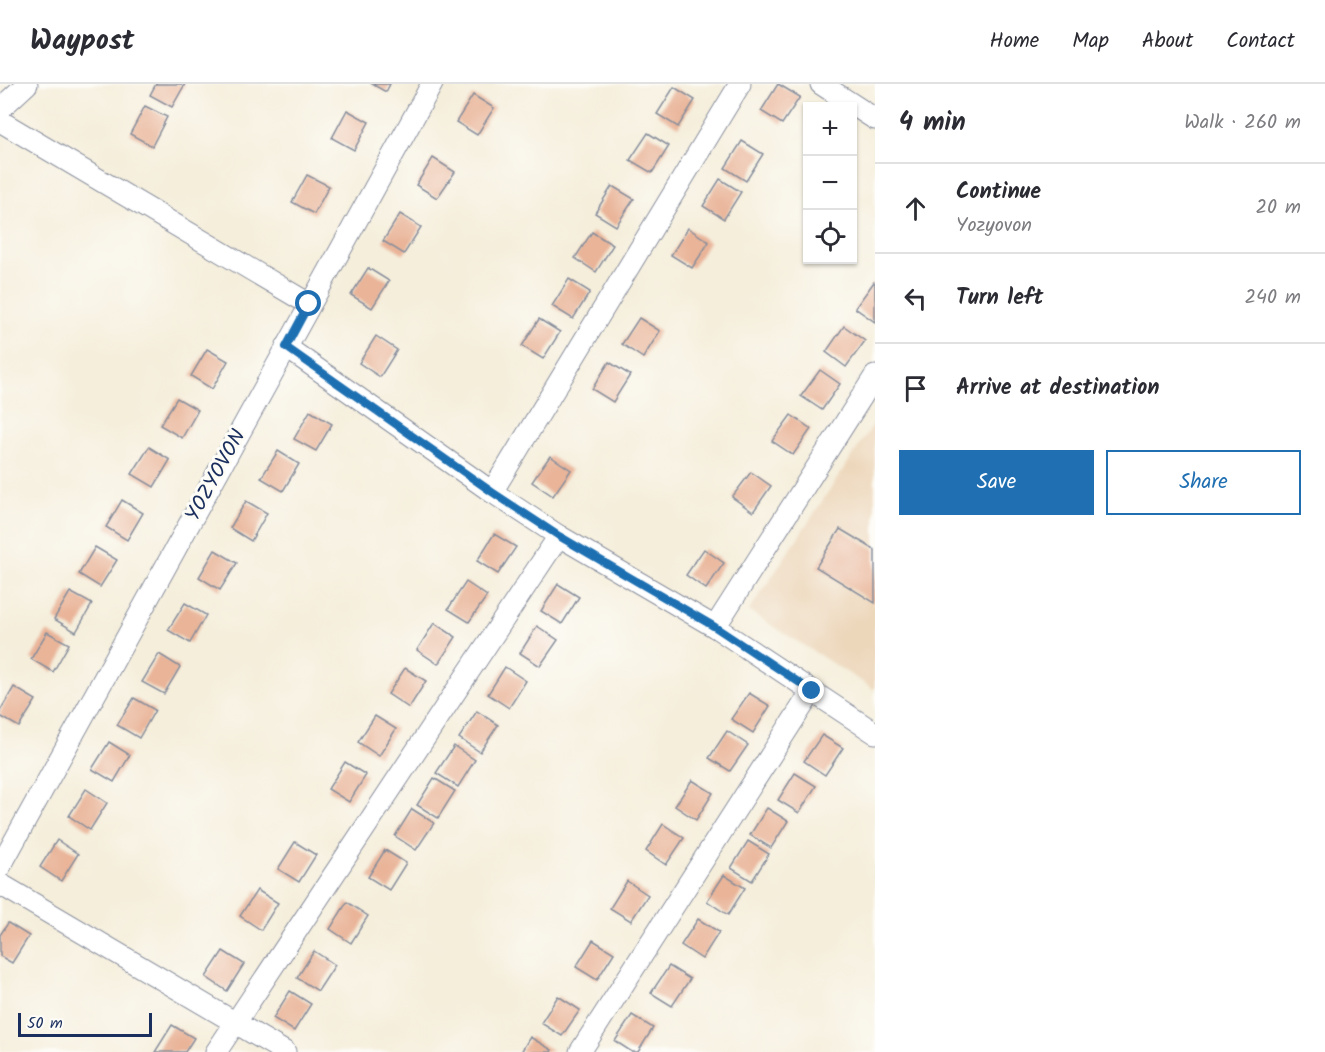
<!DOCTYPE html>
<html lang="en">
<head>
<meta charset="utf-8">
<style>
  body { margin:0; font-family:Kalam,sans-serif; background:#f7f7f7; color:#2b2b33 }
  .controls { position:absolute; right:18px; top:18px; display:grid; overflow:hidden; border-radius:0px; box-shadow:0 2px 4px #0004 }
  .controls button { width:54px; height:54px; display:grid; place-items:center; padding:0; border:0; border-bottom:2px solid #e1e1e2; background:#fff; color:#2b2b33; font:30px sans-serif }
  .scale { position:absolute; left:18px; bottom:15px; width:134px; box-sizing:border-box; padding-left:6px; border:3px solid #1b2f5e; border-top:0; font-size:16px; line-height:21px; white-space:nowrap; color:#1b2f5e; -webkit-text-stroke:4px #fdfcf7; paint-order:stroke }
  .stop { position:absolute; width:18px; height:18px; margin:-14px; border:4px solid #1f6fb2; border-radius:50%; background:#fff }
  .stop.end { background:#1f6fb2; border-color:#fff; box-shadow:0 2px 6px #0008 }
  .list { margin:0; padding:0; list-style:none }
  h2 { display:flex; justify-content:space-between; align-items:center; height:78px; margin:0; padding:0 24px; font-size:26px }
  h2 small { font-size:20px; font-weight:400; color:#7c7c81 }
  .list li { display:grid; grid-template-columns:39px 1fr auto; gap:18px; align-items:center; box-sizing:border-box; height:90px; padding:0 24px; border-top:2px solid #e1e1e2 }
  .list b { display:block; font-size:22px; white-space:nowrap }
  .list p { margin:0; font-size:20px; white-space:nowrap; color:#7c7c81 }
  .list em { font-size:20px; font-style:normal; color:#7c7c81 }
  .actions { display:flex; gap:12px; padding:18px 24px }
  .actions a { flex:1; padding:14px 0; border:2px solid #1f6fb2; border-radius:0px; text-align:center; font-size:21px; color:#1f6fb2 }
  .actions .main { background:#1f6fb2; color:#fff }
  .icon { flex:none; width:33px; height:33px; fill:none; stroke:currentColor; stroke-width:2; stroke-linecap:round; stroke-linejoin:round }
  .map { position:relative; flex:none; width:875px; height:968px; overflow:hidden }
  header { display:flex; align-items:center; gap:36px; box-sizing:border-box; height:84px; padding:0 30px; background:#fff; border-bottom:2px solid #e1e1e2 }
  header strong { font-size:28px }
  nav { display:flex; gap:33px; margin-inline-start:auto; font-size:21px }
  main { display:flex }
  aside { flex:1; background:#fff }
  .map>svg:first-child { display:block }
  .built { fill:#edd7bb }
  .building { fill:#e9b498 }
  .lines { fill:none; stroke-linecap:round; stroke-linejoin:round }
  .minor-casing { stroke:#888e9c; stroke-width:23 }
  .minor { stroke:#fff; stroke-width:21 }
  .route { stroke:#1f6fb2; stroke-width:8 }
  .labels { text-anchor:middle; stroke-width:6; stroke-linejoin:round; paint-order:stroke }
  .street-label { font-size:21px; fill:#1b2f5e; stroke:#fdfcf7 }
</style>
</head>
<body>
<header>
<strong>Waypost</strong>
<nav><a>Home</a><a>Map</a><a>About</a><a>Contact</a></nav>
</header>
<main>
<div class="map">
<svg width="875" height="968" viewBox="0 0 875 968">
  <rect width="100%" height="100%" fill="#fdfcf7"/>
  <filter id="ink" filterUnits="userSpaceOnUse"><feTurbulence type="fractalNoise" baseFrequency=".0167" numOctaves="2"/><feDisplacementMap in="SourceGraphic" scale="12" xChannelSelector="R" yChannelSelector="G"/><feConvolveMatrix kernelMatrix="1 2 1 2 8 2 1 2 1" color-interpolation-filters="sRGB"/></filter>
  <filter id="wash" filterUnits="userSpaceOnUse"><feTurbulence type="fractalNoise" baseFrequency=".008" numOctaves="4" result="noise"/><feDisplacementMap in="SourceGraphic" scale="24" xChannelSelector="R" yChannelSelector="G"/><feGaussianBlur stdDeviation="1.35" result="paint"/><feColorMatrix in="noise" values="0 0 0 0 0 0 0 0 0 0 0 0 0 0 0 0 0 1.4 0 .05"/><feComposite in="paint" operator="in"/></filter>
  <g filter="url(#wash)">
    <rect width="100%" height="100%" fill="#f5eedb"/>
    <polygon class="built" points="875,338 875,606 749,527"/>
    <g id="blocks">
      <g class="building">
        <polygon points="156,0 185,0 172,23 150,11"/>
        <polygon points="372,0 390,0 386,8"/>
        <polygon points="778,0 800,13 782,40 761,27"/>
        <polygon points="674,3 695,16 678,43 657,30"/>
        <polygon points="473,11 494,24 477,51 456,38"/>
        <polygon points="145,22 167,33 152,62 130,50"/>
        <polygon points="347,26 369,38 354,66 332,54"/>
        <polygon points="648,49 669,62 652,89 630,76"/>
        <polygon points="742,57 763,70 746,97 725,84"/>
        <polygon points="433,74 455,88 437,114 416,101"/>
        <polygon points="307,91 329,102 314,130 292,118"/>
        <polygon points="720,95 741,108 724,135 703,122"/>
        <polygon points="612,102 634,115 616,142 595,129"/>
        <polygon points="400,130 421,143 404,170 383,157"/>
        <polygon points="688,144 709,158 692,184 671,171"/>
        <polygon points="592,148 613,161 596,188 575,174"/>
        <polygon points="368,184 389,197 372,224 351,211"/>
        <polygon points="569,195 590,208 573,235 552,222"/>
        <polygon points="874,198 875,199 875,238 855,224"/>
        <polygon points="639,234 660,247 643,274 622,260"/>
        <polygon points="539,235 560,248 543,275 522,262"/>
        <polygon points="844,242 865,257 846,283 826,268"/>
        <polygon points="376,252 397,266 380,293 359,279"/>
        <polygon points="207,265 228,277 212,305 191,292"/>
        <polygon points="609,278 630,291 613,318 592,305"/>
        <polygon points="820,286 840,300 822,326 801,312"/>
        <polygon points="177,314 198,326 182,354 160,341"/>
        <polygon points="310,327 332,340 316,367 294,355"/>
        <polygon points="791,331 811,345 793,371 772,357"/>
        <polygon points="149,363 170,376 154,403 132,390"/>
        <polygon points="278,367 299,380 283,407 261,394"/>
        <polygon points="550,372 571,386 553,412 532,398"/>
        <polygon points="751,388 771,402 753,428 732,413"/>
        <polygon points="122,416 143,429 127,456 106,443"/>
        <polygon points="246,417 267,429 251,457 230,444"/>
        <polygon points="840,445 875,466 875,519 816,483"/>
        <polygon points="494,450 516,463 498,490 477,477"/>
        <polygon points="95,463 117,476 100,503 79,490"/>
        <polygon points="704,465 724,479 706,505 686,491"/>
        <polygon points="215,466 237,479 220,506 199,493"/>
        <polygon points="466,498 487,512 469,538 448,525"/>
        <polygon points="558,500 579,513 562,540 541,527"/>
        <polygon points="70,508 92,520 76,548 54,535"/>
        <polygon points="185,519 206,531 190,559 168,546"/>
        <polygon points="434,539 456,553 438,580 417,566"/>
        <polygon points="537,542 558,556 540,582 520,569"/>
        <polygon points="47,548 69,560 53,588 31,575"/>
        <polygon points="159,570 180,583 164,610 142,598"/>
        <polygon points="505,583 526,597 509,624 488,610"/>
        <polygon points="405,584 426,597 409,624 388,610"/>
        <polygon points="14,603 36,616 19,643 0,632 0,627"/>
        <polygon points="749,609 770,622 753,649 731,635"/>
        <polygon points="134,614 155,626 139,654 117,641"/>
        <polygon points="477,627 498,641 480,668 459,654"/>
        <polygon points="375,632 396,645 379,672 358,658"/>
        <polygon points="727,647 748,661 730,687 709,674"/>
        <polygon points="822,651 843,664 825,691 804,677"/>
        <polygon points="109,658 130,671 114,698 92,685"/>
        <polygon points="454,662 475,676 458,703 436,689"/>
        <polygon points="345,678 366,691 349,718 328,705"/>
        <polygon points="795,689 816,702 799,729 778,716"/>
        <polygon points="434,694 455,707 438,734 417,721"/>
        <polygon points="692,696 713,709 696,736 675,722"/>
        <polygon points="86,705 107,719 90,746 69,732"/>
        <polygon points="767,724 788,737 771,764 750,751"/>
        <polygon points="412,725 434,739 416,766 395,752"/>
        <polygon points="663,740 684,754 666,781 646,767"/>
        <polygon points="57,756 78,770 61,797 40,783"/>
        <polygon points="748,757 769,770 752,797 731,784"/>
        <polygon points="295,758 316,771 299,798 278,785"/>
        <polygon points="385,766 406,779 389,806 368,793"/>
        <polygon points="724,791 745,804 728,831 707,817"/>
        <polygon points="627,797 648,811 631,837 610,824"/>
        <polygon points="257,806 278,819 261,846 240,832"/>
        <polygon points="347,818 368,832 351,859 330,845"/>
        <polygon points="698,835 719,848 702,875 681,861"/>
        <polygon points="8,839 29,852 12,879 0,872 0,851"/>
        <polygon points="593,856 614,869 597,896 576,883"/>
        <polygon points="223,867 244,880 227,907 206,893"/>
        <polygon points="314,867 335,881 318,907 297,894"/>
        <polygon points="669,882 690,895 672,922 651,909"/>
        <polygon points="290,907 311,920 294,947 273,934"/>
        <polygon points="558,912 580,926 562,952 541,939"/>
        <polygon points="632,931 653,944 638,968 632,968 615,957"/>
        <polygon points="172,941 194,954 185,968 155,968"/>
        <polygon points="530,953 552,966 551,968 521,968"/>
      </g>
    </g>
  </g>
  <g filter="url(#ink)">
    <use href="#blocks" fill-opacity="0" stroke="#888e9c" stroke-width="1.5"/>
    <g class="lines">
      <defs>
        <g id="minor">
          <polyline points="821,0 875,35"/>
          <polyline points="0,25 27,0"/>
          <polyline points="0,37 309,220"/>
          <polyline points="286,263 492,408 559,452 715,543 875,649"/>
          <polyline points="492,408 740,0"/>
          <polyline points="715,543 875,292"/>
          <polyline points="0,783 432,0"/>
          <polyline points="0,800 285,968"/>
          <polyline points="216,968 559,452"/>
          <polyline points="580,968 812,607"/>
        </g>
      </defs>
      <use href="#minor" class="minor-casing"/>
      <use href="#minor" class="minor"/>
    </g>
  </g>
  <g class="lines" filter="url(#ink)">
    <polyline class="route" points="309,220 286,263 492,408 559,452 715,543 812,607"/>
  </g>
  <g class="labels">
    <g class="street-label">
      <text transform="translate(215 391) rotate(-61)" y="7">YOZYOVON</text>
    </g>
  </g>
</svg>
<div class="controls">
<button>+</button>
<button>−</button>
<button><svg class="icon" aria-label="locate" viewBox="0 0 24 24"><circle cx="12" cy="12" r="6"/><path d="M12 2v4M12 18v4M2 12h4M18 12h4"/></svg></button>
</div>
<div class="scale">50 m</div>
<div class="stop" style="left:309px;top:220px"></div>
<div class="stop end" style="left:812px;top:607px"></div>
</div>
<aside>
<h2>4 min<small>Walk · 260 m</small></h2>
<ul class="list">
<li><svg class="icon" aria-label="ahead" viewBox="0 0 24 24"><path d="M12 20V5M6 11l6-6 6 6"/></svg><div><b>Continue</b><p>Yozyovon</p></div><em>20 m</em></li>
<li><svg class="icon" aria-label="left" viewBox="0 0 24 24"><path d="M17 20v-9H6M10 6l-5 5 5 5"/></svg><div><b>Turn left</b></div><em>240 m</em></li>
<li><svg class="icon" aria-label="arrive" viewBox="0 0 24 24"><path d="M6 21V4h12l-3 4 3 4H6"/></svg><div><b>Arrive at destination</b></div></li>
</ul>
<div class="actions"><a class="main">Save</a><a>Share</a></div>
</aside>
</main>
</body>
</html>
